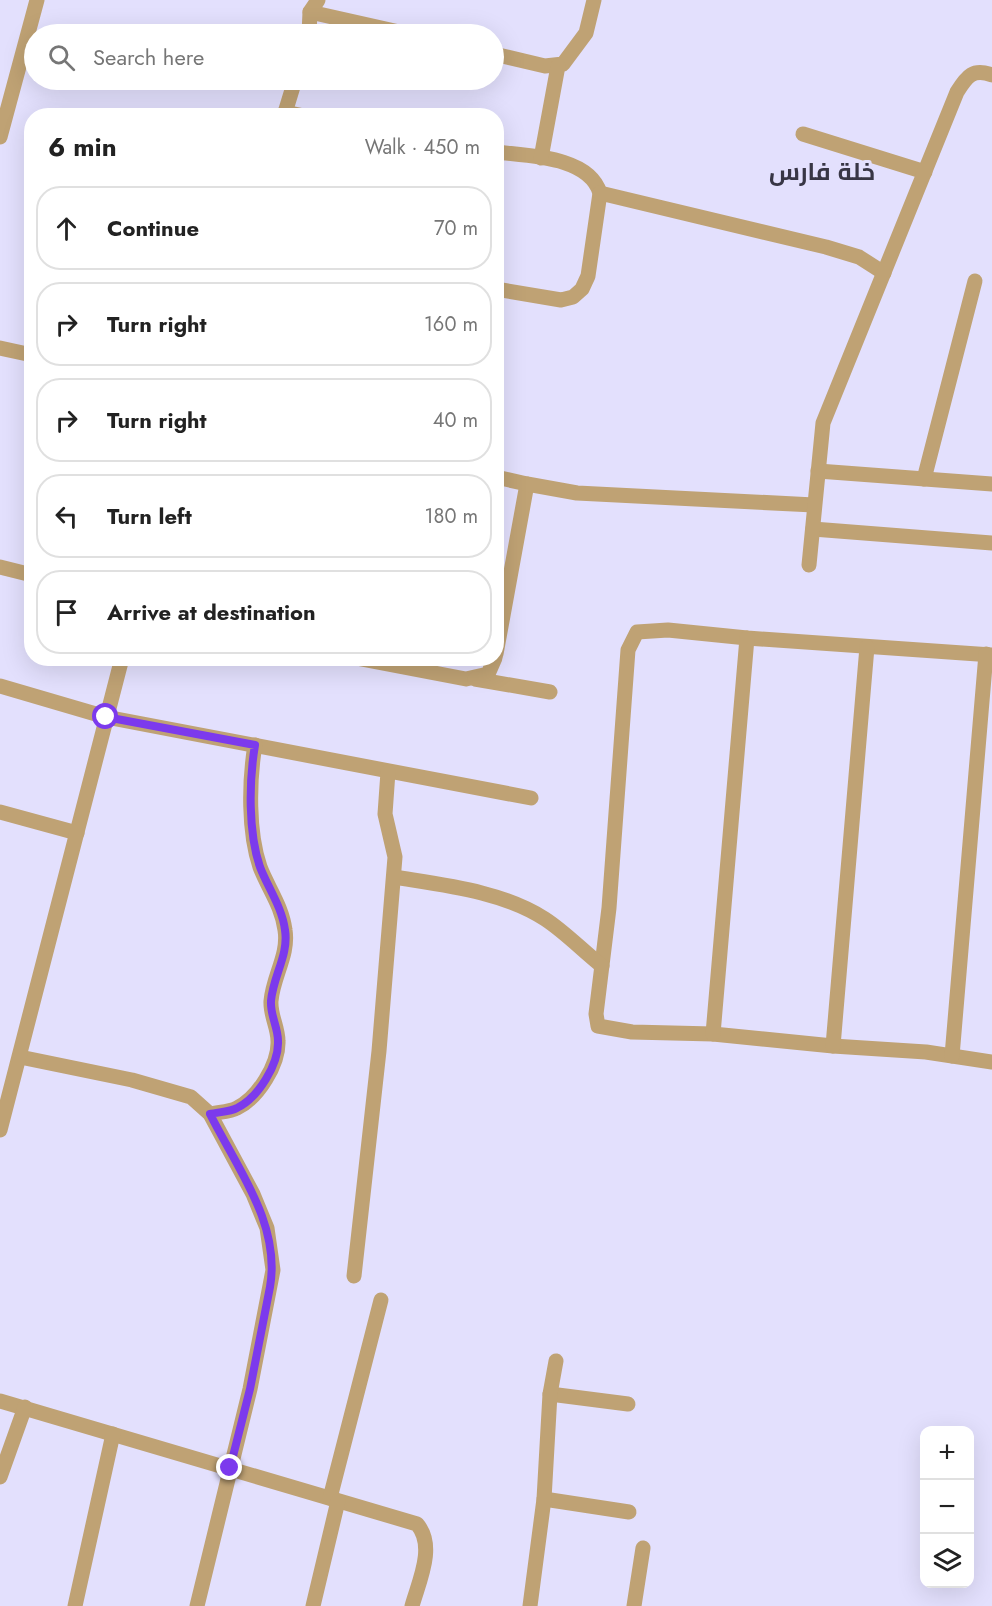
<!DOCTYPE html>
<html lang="en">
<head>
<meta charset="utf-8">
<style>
  body { margin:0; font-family:Jost,Cairo,sans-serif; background:#f6f6f6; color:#222 }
  .controls { position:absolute; right:18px; bottom:18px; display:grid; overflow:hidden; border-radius:12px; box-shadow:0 6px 24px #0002 }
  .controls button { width:54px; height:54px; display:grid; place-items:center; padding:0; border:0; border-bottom:2px solid #e0e0e0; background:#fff; color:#222; font:30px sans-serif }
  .stop { position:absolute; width:18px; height:18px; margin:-14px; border:4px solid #7c3aed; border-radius:50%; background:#fff }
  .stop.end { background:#7c3aed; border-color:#fff; box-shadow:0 2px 6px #0008 }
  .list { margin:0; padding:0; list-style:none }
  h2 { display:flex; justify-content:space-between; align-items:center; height:78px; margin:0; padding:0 24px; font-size:26px }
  h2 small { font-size:20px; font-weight:400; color:#767676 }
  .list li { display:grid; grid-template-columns:39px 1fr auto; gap:18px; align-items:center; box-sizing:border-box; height:84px; margin:0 12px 12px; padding:0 12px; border:2px solid #e0e0e0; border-radius:24px }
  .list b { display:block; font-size:22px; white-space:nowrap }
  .list em { font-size:20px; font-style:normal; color:#767676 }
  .icon { flex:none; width:33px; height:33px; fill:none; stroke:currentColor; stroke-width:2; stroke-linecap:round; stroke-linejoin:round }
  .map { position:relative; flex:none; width:992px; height:1606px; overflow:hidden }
  .search { position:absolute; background:#fff; box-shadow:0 6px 24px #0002; left:24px; top:24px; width:480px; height:66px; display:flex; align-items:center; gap:15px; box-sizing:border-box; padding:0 21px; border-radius:33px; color:#767676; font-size:22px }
  .panel { position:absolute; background:#fff; box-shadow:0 6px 24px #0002; left:24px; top:108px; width:480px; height:558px; border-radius:24px }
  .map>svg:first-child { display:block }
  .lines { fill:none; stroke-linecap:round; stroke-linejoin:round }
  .minor { stroke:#bfa274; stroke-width:15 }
  .route { stroke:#7c3aed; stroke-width:8 }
  .labels { text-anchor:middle; stroke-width:6; stroke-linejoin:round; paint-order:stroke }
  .district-label { font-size:24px; font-weight:bold; fill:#383645; stroke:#e3e0fd }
</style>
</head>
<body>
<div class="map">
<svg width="992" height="1606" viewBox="0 0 992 1606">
  <rect width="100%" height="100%" fill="#e3e0fd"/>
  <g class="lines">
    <g class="minor">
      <polyline points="310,12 408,34"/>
      <polyline points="309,34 310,12 318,0"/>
      <polyline points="494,54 545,66 563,64 586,33 594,0"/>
      <polyline points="285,112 304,116"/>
      <polyline points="284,116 295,80"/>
      <polyline points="803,134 925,172"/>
      <polyline points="0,137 37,0"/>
      <path d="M 496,152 C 528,156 589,156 600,193 L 588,276 L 582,289 L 573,297 L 561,300 L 496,289"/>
      <polyline points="541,158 558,66"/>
      <polyline points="600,193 826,247 859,257 884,273"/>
      <polyline points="0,348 32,355"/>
      <polyline points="818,471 992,484"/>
      <polyline points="496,477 527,484 496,654"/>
      <polyline points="924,479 975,281"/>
      <polyline points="527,484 577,493 814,505"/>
      <polyline points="813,529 992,543"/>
      <path d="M 809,565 L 823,423 L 957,92 C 967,76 973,68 992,75"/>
      <polyline points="0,567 32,575"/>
      <polyline points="992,655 747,638 668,630 637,632 628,650 609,908 596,1014 598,1026 632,1032 713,1034 833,1046 926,1052 992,1062"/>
      <polyline points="356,658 466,679 488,674 495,658"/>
      <polyline points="475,679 550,692"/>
      <polyline points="0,686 106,717 531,798"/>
      <polyline points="0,812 77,833"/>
      <path d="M 394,877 C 443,885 502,891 545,919 C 565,932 583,951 602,966"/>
      <polyline points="713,1034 747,638"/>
      <polyline points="833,1046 867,647"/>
      <polyline points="952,1056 986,654"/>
      <polyline points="20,1057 132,1080 191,1097 210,1114 253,1194 267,1228 273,1270 250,1389 197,1606"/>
      <path d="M 210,1114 C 218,1112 230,1112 237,1108 C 258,1098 279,1064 278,1041 C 278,1027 270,1015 271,1001 C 273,976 289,955 285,930 C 282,906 268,888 260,867 C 248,832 249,781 255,745"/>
      <polyline points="0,1130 122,658"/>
      <polyline points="354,1276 379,1051 395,857 385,814 388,772"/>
      <polyline points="550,1394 628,1404"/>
      <path d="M 0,1401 L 417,1524 C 436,1546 419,1581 412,1606"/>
      <polyline points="0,1477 25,1407"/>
      <polyline points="330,1498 381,1300"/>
      <polyline points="544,1499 629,1512"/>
      <polyline points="75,1606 113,1434"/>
      <polyline points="313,1606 338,1501"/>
      <polyline points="530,1606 544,1499 550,1394 556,1361"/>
      <polyline points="634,1606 643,1548"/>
    </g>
  </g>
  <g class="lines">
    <path class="route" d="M 106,717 L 255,745 C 249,781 248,832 260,867 C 268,888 282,907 285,930 C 289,955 273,976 271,1001 C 270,1015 278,1027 278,1041 C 279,1064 258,1098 237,1108 C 230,1112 218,1112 210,1114 C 237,1168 281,1224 270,1287 L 250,1389 L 230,1468"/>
  </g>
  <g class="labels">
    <g class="district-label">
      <text x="822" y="180">خلة فارس</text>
    </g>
  </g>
</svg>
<div class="controls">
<button>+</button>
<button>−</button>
<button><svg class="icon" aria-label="layers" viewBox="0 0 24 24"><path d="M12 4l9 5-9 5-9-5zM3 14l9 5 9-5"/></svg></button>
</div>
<div class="stop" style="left:106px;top:717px"></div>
<div class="stop end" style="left:230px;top:1468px"></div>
<div class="search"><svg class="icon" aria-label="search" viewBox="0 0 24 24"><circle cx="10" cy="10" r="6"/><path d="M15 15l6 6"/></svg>Search here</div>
<section class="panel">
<h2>6 min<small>Walk · 450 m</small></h2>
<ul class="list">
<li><svg class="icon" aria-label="ahead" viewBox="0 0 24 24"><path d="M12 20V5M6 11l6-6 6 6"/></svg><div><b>Continue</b></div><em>70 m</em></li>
<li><svg class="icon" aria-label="right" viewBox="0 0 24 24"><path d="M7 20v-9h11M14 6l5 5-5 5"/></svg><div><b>Turn right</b></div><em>160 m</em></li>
<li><svg class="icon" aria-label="right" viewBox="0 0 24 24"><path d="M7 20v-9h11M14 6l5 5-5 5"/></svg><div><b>Turn right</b></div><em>40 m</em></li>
<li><svg class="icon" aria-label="left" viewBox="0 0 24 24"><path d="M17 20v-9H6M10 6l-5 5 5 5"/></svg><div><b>Turn left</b></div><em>180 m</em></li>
<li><svg class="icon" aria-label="arrive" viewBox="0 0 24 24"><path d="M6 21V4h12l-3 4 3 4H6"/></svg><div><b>Arrive at destination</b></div></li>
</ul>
</section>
</div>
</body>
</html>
